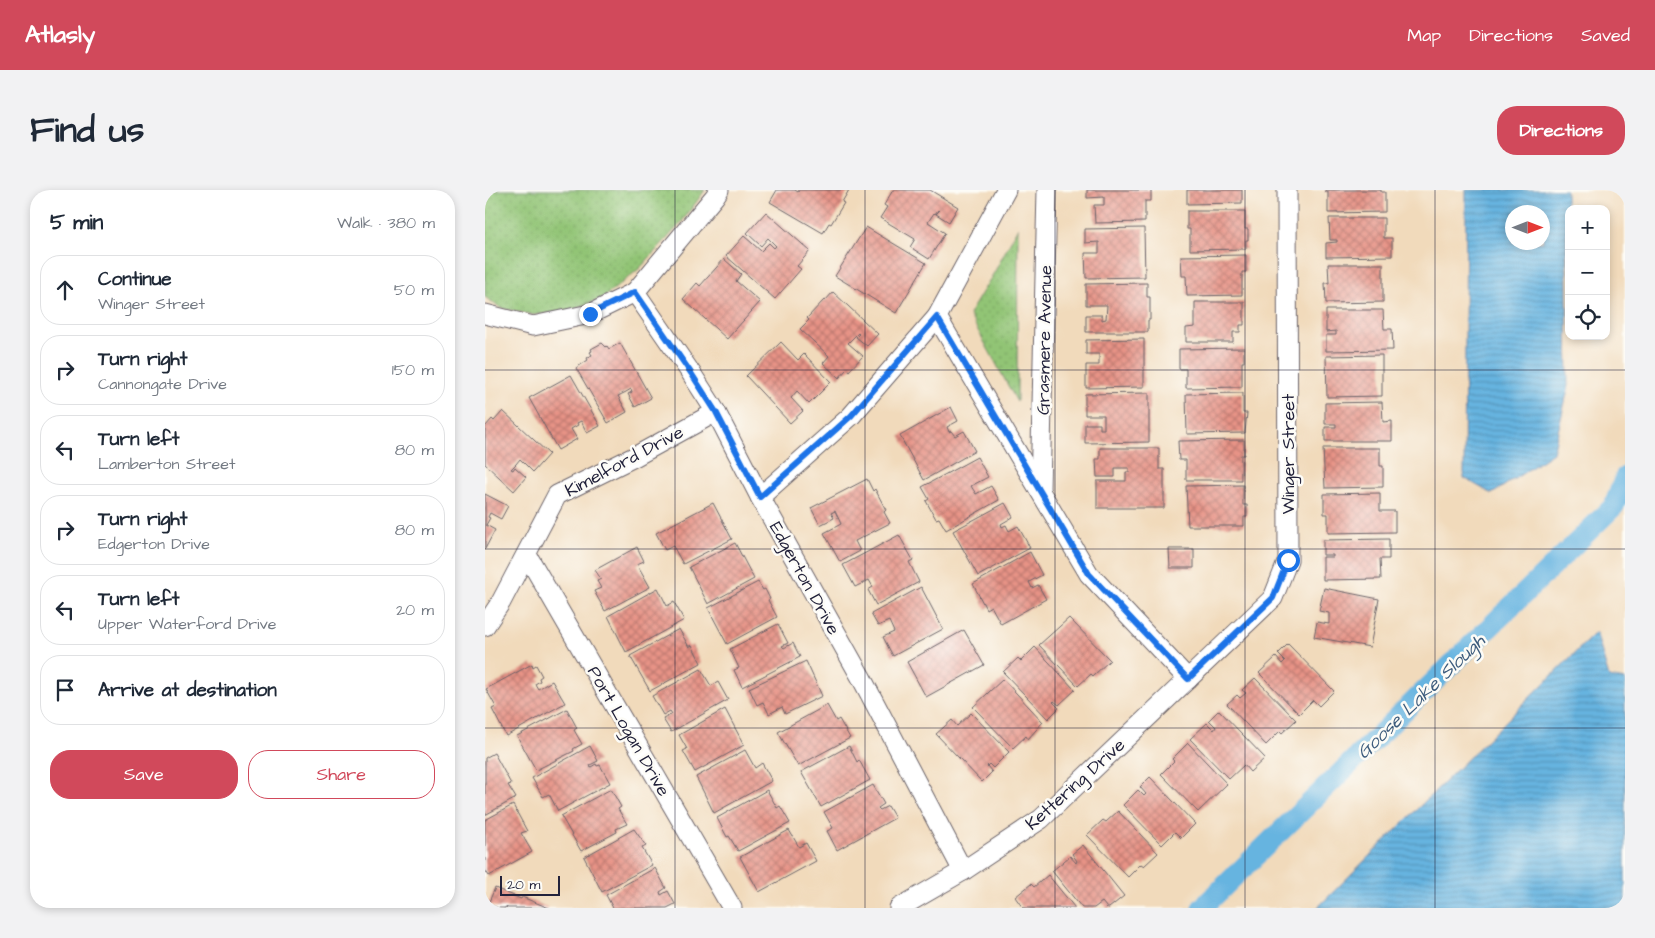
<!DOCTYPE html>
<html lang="en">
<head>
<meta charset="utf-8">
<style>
  body { margin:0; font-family:"Architects Daughter",sans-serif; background:#f2f2f3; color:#1f2937 }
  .controls { position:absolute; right:15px; top:15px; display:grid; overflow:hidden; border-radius:10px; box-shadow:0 2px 8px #0003 }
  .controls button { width:45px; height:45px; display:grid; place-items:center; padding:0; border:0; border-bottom:1px solid #e0e1e3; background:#fff; color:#1f2937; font:25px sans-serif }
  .compass { position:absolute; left:1020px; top:15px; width:45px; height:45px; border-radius:50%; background:#fff; box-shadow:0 2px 8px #0003; rotate:90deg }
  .scale { position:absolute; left:15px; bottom:12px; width:60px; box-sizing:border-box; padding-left:5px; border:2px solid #22223b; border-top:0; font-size:14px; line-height:18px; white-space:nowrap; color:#22223b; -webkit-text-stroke:4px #fdfcf7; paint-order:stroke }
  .stop { position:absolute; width:15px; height:15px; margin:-11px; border:4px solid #1a73e8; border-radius:50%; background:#fff }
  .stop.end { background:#1a73e8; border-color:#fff; box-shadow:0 1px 5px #0008 }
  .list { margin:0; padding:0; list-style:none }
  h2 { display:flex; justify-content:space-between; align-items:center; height:65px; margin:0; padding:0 20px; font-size:21px }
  h2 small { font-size:16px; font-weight:400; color:#747a83 }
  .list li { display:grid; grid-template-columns:32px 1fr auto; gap:15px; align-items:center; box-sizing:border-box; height:70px; margin:0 10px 10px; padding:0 10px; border:1px solid #e0e1e3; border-radius:20px }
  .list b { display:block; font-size:19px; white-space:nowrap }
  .list p { margin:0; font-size:16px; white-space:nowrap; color:#747a83 }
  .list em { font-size:16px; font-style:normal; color:#747a83 }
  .actions { display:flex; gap:10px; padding:15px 20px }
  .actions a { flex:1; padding:11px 0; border:1px solid #d1495b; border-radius:20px; text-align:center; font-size:18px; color:#d1495b }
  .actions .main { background:#d1495b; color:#fff }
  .icon { flex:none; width:28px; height:28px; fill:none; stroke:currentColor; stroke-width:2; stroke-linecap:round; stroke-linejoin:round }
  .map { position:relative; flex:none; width:1140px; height:718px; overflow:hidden; border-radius:20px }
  header { display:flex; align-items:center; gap:30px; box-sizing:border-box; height:70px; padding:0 25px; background:#d1495b; color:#fff }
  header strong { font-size:24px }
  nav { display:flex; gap:28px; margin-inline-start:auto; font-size:18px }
  .intro { display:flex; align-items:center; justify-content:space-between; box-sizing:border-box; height:120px; padding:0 30px }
  h1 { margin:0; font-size:35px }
  .button { padding:12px 22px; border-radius:20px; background:#d1495b; color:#fff; font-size:18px; font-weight:700 }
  main { display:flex; gap:30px; padding:0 30px }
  aside { flex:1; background:#fff; border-radius:20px; box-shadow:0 2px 8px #0003 }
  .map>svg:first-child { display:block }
  .green { fill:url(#green-dots); stroke:#5a7358 }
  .water { fill:url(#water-rules); stroke:#446b8e; fill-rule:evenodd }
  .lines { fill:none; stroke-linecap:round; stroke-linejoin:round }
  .canal { stroke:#66b4e0; stroke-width:21 }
  .building { fill:url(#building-cross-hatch) }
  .minor-casing { stroke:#6a6268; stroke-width:21 }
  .minor { stroke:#fff; stroke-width:19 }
  .route { stroke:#1a73e8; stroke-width:6 }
  .grid { fill:none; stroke:#22223b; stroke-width:1; stroke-opacity:0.55 }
  .labels { text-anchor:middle; stroke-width:5; stroke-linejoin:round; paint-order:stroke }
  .street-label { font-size:18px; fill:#22223b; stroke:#fdfcf7 }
  .water-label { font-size:19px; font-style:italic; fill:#3d5c7d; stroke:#fdfcf7 }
</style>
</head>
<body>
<header>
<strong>Atlasly</strong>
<nav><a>Map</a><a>Directions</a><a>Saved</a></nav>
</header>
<div class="intro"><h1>Find us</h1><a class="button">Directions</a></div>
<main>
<aside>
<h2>5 min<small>Walk · 380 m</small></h2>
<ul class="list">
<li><svg class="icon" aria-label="ahead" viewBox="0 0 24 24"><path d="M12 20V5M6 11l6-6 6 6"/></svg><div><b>Continue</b><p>Winger Street</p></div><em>50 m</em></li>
<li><svg class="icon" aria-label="right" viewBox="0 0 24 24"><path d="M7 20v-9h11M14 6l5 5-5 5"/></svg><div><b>Turn right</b><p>Cannongate Drive</p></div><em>150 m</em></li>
<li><svg class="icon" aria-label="left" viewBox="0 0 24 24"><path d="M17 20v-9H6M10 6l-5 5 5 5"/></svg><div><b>Turn left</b><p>Lamberton Street</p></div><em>80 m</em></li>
<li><svg class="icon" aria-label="right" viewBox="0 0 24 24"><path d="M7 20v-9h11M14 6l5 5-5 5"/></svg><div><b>Turn right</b><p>Edgerton Drive</p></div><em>80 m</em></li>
<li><svg class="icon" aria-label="left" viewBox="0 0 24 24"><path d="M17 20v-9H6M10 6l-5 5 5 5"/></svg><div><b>Turn left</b><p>Upper Waterford Drive</p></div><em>20 m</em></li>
<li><svg class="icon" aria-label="arrive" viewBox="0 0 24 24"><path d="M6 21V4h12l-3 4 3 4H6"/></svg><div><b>Arrive at destination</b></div></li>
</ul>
<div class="actions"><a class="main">Save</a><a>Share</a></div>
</aside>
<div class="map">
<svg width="1140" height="718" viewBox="0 0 1140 718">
  <defs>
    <pattern id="green-dots" width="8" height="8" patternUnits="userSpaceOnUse" patternTransform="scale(1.25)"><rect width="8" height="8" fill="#91c475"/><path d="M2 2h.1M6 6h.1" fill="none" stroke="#7da866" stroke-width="1.8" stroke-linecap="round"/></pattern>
    <pattern id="water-rules" width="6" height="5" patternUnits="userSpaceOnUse" patternTransform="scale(1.25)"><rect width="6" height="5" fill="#66b4e0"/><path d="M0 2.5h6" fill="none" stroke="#5492b7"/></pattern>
    <pattern id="building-cross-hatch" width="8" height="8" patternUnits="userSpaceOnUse" patternTransform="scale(1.25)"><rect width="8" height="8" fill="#e79386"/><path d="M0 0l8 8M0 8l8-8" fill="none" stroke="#bb786f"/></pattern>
  </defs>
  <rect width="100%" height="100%" fill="#fdfcf7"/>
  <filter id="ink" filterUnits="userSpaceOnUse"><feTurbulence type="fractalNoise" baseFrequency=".02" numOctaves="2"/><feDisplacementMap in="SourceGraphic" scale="10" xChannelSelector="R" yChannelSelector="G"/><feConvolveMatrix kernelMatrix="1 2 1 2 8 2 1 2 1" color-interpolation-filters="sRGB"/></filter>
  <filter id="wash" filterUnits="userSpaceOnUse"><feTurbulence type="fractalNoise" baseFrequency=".0096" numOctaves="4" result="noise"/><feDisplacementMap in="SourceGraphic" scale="20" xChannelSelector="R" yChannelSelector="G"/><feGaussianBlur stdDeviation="1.12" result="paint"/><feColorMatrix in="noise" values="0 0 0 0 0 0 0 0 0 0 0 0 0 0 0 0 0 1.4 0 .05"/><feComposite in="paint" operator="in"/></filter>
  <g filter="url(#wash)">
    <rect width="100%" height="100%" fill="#f1dabb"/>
    <g class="green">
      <polygon points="0,0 220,0 196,33 155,78 118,108 84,121 48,125 16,118 0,107"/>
      <polygon points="533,37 532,212 484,124 510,81"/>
    </g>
    <g class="water">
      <path d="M 981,0 L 1081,0 L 1083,199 L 1068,263 L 1007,304 L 979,288 ZM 1028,22 L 1058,22 L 1058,52 L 1028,52 Z"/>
      <polygon points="1111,442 1124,487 1140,490 1140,718 832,718"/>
    </g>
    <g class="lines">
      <polyline class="canal" points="717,718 1129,316 1140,287"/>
    </g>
    <g id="blocks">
      <g class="building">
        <polygon points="292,0 310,0 313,2 314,0 364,0 357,12 359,13 346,34 344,33 338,43 285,12"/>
        <polygon points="408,0 445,0 473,17 464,32 451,24 454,21 453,20 450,24 449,23 443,32 460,43 444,69 425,57 430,49 395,28 402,17 399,15"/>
        <polygon points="602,0 666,0 666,11 660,11 660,32 610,33 609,15 619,15 619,7 602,8"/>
        <polygon points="702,0 757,0 757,13 702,14"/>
        <polygon points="840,0 896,0 896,2 900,2 900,22 843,23 843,2 840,2"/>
        <polygon points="702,21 760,21 760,39 763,39 763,50 761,50 761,59 705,60 705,39 702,39"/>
        <polygon points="281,22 325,61 312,76 316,79 290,109 241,66 259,46 276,61 284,53 289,58 291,56 283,48 276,56 262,43"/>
        <polygon points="844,28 899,28 899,48 907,48 907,66 841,67 841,53 852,52 852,50 845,50"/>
        <polygon points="381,37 441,73 411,123 350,86"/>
        <polygon points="659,38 660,87 601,88 600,63 614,63 614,52 600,53 600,39"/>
        <polygon points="761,65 761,82 757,82 757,105 702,106 701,86 697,86 696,66"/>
        <polygon points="239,69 256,84 251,91 275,112 242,149 198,109 212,93 215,96"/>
        <polygon points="843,74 898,74 898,112 841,113 840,93 844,93"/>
        <polygon points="662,93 662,107 665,107 665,130 663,130 663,142 601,142 601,125 617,125 617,130 621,129 622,115 601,115 601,94"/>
        <polygon points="348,102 393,144 382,156 371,147 374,144 373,143 363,153 378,166 363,182 361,180 354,188 338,173 344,166 315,139 324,130 322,128 339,110 340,111"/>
        <polygon points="710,112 759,112 759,135 755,135 755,142 748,142 748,152 701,152 701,138 710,137"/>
        <polygon points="841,120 898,120 899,139 907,139 908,160 841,161 841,145 851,145 851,141 841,142"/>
        <polygon points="659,149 659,197 601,198 601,175 614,175 614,164 601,164 601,150"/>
        <polygon points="296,152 313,170 319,164 346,192 324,214 312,201 306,208 318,221 305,233 261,186"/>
        <polygon points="117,153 121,157 122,156 124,159 135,153 166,208 150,217 143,204 147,202 146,199 141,202 133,206 142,222 123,233 91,178 103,170 102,168 107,165 105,162 107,161 106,159"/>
        <polygon points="759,158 759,172 757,172 757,197 701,198 701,179 694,179 694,159"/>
        <polygon points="897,165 897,206 842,207 841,166"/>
        <polygon points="86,185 115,236 102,243 96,231 92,233 93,235 86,239 92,249 73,260 44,208"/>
        <polygon points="664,203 664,252 600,253 600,234 615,234 615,239 619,239 619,225 600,225 600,204"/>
        <polygon points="758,203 758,223 762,223 760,243 702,244 701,204"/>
        <polygon points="897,212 898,232 907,231 907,251 840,251 840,237 851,237 851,234 840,234 840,213"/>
        <polygon points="466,217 473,231 462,237 464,242 466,241 470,246 479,241 490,261 439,290 415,246"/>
        <polygon points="18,221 64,264 48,282 35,269 31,274 26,279 28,280 30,277 41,287 29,301 0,274 0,237 7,229 9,231"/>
        <polygon points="759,250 759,265 756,265 756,290 701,290 701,270 694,270 693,251"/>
        <polygon points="615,258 674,258 674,279 679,279 679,318 612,318 612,291 641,291 641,282 644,282 644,278 630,278 630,287 612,287 611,269 615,269"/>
        <polygon points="838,258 895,258 895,276 898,276 898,297 840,298"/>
        <polygon points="492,267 503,287 486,296 491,304 506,296 514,310 461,340 454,328 451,329 441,311 444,309 437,297"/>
        <polygon points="382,289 388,301 390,299 401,320 399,322 405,333 370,351 375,361 355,372 339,343 356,334 350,321 346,323 349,328 335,335 326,318"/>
        <polygon points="758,295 758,315 762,315 762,327 759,327 759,336 703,336 701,296"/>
        <polygon points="895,303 895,321 910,321 910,342 843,343 843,324 839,324 839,304"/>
        <polygon points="0,304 23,316 16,329 5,323 3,327 5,328 1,335 10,340 0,359"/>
        <polygon points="228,313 247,349 198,374 188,356 180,360 171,343"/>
        <polygon points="520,313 528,327 516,334 517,337 521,335 524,341 533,336 545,358 493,386 468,341"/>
        <polygon points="414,345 428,370 424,372 434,392 391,415 383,400 388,397 384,390 370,397 358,375"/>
        <polygon points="904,349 904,369 895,369 896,389 838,390 838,367 848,367 848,365 838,365 838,350"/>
        <polygon points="250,353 269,389 223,414 204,377"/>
        <polygon points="152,357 159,371 152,374 165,397 120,421 109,401 116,398 112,391 116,389 110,380"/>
        <polygon points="684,359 709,359 709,378 685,378"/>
        <polygon points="545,362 557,385 544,392 547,398 553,395 561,409 516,434 506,416 501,419 488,394"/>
        <polygon points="273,392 278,400 280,399 285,409 283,410 292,427 242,454 223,418"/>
        <polygon points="436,397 458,439 408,466 398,447 409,442 404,431 393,436 386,424"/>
        <polygon points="173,398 182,416 189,412 199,430 141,462 123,426"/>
        <polygon points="839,398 894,409 885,457 829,447 832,432 844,434 844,423 834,421"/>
        <polygon points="584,428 625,470 608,486 606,484 593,496 554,455"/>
        <polygon points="293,434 303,453 297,456 299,458 308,453 315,467 257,497 249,480 254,478 245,459"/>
        <polygon points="194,439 204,457 207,455 216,473 165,501 145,466"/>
        <polygon points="479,440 499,475 441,507 422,472"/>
        <polygon points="803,454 849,501 834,516 828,510 814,524 774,483 791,467 797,474 800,471 793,464"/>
        <polygon points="550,457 590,500 574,515 569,511 568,512 574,518 563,529 518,482 533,468 536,471"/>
        <polygon points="321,471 337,506 300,524 297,517 284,524 278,512 272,515 264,498"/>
        <polygon points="47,474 48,477 51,475 57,486 54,488 55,491 50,494 53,499 67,491 80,513 21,546 7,519 11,517 1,499"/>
        <polygon points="216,479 226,496 233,492 243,510 186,542 178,529 187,524 185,521 178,525 167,506"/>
        <polygon points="770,488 811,530 797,543 795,541 781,555 742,514 752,505 755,508 761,503 757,500"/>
        <polygon points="518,489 558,532 543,549 541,546 528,558 488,517"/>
        <polygon points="342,515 351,531 354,529 365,548 313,576 293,542"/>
        <polygon points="82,519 92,538 89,540 97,554 88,559 89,561 51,580 32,546"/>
        <polygon points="240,519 259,555 210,582 198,561 202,559 194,545"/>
        <polygon points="734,520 780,568 765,582 759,575 744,589 705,549 722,533 729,540 731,537 724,530"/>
        <polygon points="486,523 524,562 508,578 504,574 502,576 507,582 497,592 451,544 467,530 472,536"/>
        <polygon points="703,553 742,594 713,622 676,584 689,571 687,569"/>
        <polygon points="105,556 113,571 105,575 106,577 111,574 112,576 115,575 125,593 73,621 64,604 58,607 47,588"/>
        <polygon points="364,556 372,572 374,570 385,590 336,617 316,582"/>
        <polygon points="260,560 270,578 277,573 287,591 229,623 211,587"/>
        <polygon points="9,563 26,594 23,595 31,608 0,625 0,568"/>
        <polygon points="665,587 710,634 696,648 690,642 677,655 638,615 653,600 659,606 661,604 655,597"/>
        <polygon points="388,595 399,614 393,618 395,620 403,616 410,628 352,660 342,641 348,638 339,622"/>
        <polygon points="126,599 136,617 133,619 142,634 131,639 132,642 96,661 76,626"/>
        <polygon points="282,600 292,618 295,616 305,633 253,661 244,646 242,647 232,628"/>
        <polygon points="28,615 42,641 36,643 47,662 4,686 0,680 0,630"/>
        <polygon points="633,621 673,663 659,676 656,674 643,687 602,645 618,630 621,632"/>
        <polygon points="149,639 161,656 157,658 167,675 117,702 99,667"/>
        <polygon points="304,640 314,657 321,653 331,671 274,702 255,667"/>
        <polygon points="598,655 639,706 624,718 622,718 617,712 609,718 597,718 567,681 585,666 591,673 592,671 587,664"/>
        <polygon points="170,678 181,698 175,702 176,705 183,701 190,714 182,718 128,718 121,705"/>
        <polygon points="563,685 590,718 538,718 530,707 546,694 549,697"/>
        <polygon points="10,698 36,709 37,707 64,718 23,718 20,717 20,718 13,718 3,714"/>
      </g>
    </g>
  </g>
  <g filter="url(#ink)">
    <use href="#blocks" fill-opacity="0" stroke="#6a6268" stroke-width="1"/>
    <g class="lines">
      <defs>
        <g id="minor">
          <polyline points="150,102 206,183 231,222 275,307 377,489 478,681"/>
          <polyline points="0,124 48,136 105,124 150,102 230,6 234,0"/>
          <polyline points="452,127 604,384 703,489"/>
          <polyline points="555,301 562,0"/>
          <polyline points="275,307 366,226 452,127 521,0"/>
          <polyline points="42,365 247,718"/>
          <polyline points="0,436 16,412 72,305 151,266 231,222"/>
          <polyline points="414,718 478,681 556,629 788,408 803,370 802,0"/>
        </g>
      </defs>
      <use href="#minor" class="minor-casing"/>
      <use href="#minor" class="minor"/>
    </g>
  </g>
  <g class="lines" filter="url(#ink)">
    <polyline class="route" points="105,124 150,102 206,183 231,222 275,307 366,226 452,127 604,384 703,489 788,408 803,370"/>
  </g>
  <path class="grid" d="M 190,0 L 190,718M 380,0 L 380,718M 570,0 L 570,718M 760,0 L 760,718M 950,0 L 950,718M 0,180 L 1140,180M 0,359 L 1140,359M 0,538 L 1140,538"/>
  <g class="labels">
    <g class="street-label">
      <text transform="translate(559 150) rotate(-89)" y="6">Grasmere Avenue</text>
      <text transform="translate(803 264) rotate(-90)" y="6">Winger Street</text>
      <text transform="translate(139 271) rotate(-28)" y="6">Kimelford Drive</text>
      <text transform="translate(320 388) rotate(61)" y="6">Edgerton Drive</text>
      <text transform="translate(144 541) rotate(60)" y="6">Port Logan Drive</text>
      <text transform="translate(590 594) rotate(-42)" y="6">Kettering Drive</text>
    </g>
    <g class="water-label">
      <text transform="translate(935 506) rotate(-44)" y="7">Goose Lake Slough</text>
    </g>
  </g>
</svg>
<div class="controls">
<button>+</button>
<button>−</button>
<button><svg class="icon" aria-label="locate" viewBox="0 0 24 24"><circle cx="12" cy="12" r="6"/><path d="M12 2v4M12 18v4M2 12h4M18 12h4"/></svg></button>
</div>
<svg class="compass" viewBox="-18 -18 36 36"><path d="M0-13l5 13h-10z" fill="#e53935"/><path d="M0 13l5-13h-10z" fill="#747a83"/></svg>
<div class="scale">20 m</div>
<div class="stop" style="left:803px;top:370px"></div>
<div class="stop end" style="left:105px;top:124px"></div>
</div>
</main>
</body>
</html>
